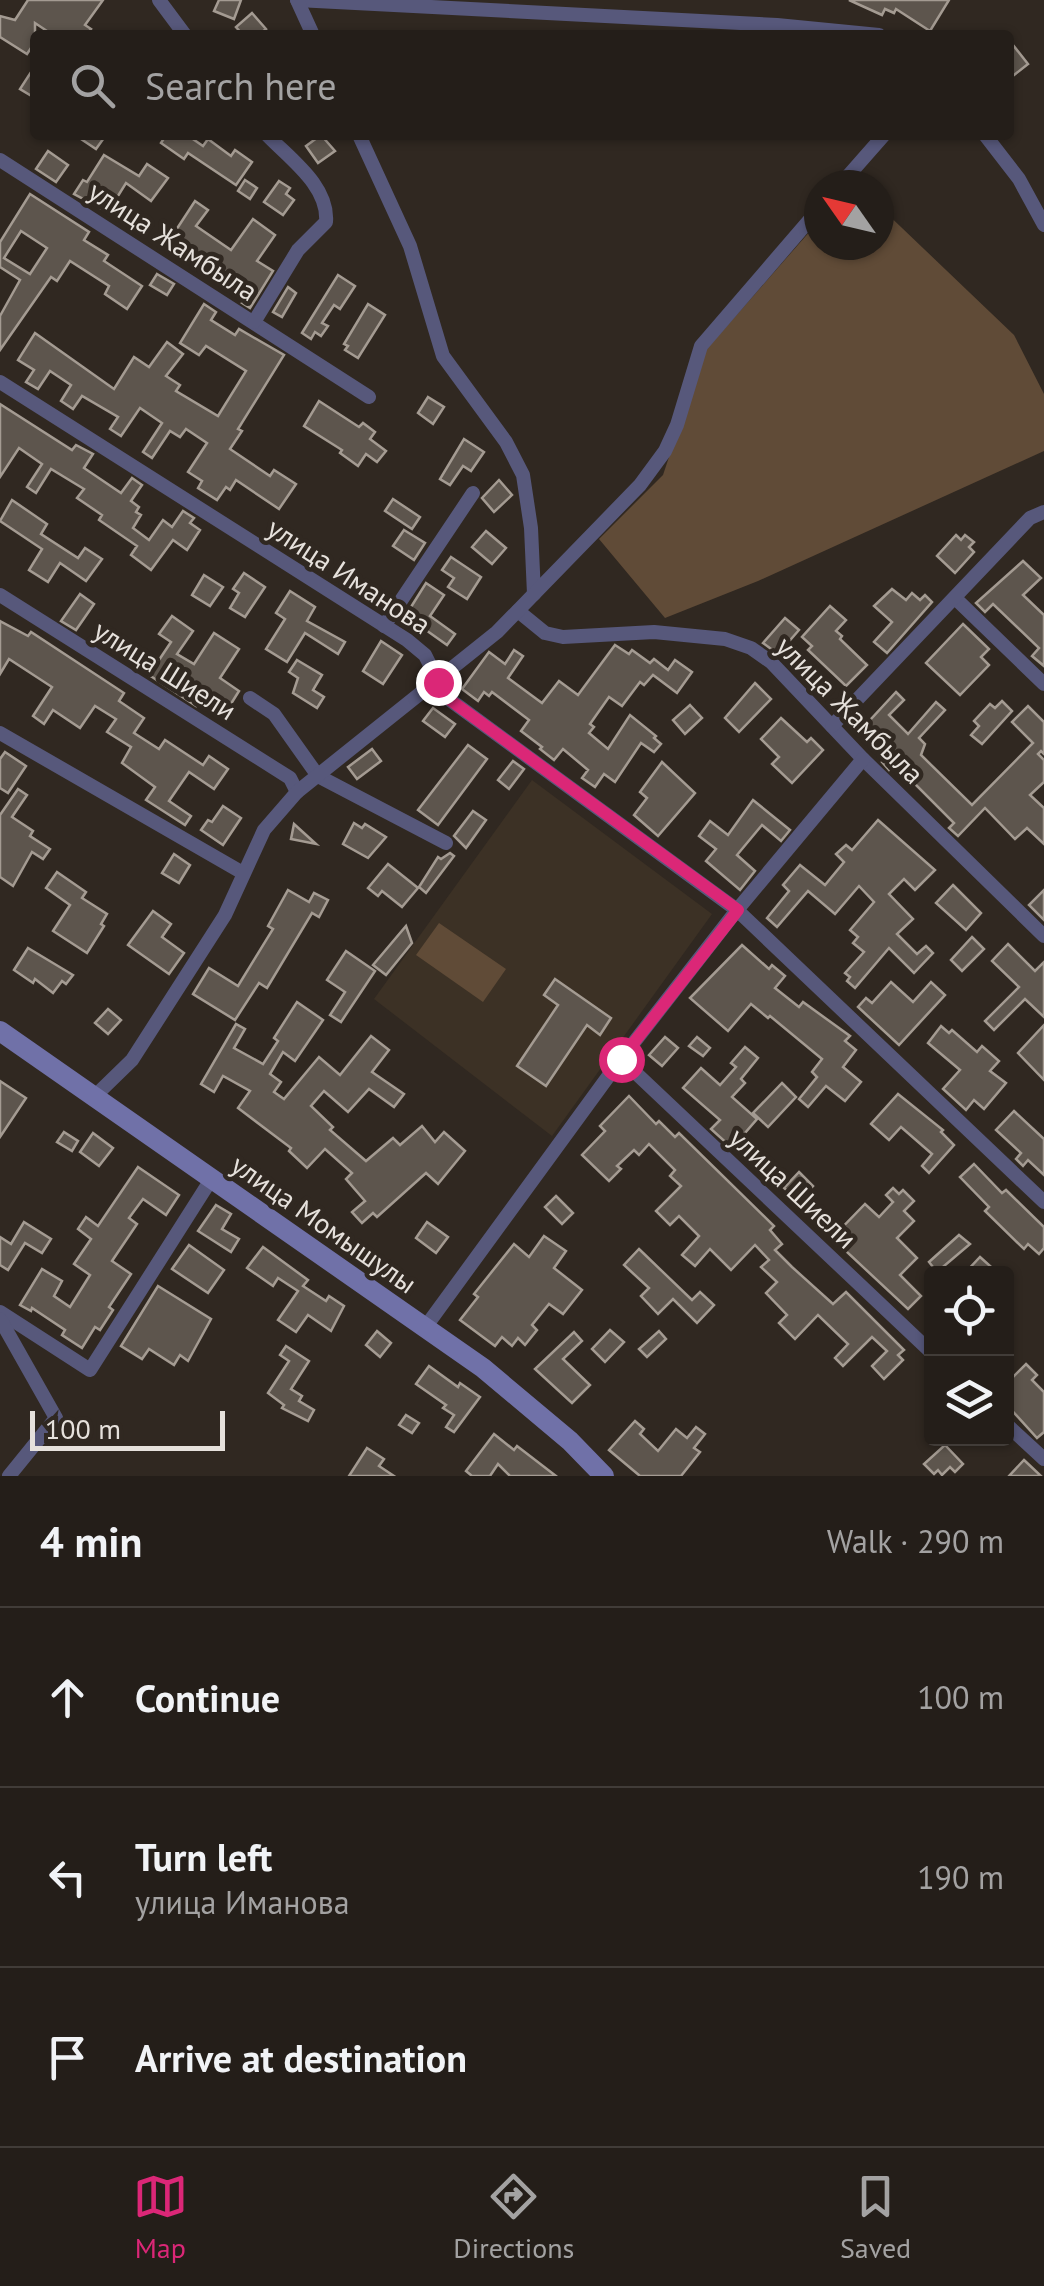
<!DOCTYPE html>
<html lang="en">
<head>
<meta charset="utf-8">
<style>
  body { margin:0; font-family:"PT Sans",sans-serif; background:#302b26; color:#f1f3f6 }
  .controls { position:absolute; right:30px; bottom:30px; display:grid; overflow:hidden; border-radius:10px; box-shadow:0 2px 8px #0004 }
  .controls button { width:90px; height:90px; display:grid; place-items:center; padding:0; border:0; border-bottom:2px solid #413c38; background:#241e19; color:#f1f3f6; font:50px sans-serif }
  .compass { position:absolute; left:804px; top:170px; width:90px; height:90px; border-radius:50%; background:#241e19; box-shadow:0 2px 8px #0004; rotate:304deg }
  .scale { position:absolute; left:30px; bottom:25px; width:195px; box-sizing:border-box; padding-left:10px; border:5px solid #e6e1dc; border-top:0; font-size:28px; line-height:35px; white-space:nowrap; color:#e6e1dc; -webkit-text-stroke:8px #302821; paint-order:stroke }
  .stop { position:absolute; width:30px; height:30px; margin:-22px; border:8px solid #db2777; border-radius:50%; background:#fff }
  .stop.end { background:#db2777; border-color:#fff; box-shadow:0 2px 10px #0008 }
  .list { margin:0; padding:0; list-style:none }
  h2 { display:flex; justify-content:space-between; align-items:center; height:130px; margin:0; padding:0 40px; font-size:42px }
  h2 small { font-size:32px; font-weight:400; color:#a3a2a2 }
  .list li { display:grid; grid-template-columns:65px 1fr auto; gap:30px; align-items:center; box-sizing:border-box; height:180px; padding:0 40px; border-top:2px solid #413c38 }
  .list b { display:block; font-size:38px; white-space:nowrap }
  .list p { margin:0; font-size:32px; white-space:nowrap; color:#a3a2a2 }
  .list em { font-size:32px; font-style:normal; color:#a3a2a2 }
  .icon { flex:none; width:55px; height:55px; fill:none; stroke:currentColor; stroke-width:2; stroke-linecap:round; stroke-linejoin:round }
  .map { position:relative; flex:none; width:1044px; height:1476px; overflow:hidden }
  .search { position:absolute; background:#241e19; box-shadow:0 2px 8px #0004; left:30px; right:30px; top:30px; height:110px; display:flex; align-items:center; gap:25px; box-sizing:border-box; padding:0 35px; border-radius:10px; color:#a3a2a2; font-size:38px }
  .sheet { height:670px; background:#241e19 }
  nav { display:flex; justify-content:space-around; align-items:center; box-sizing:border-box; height:140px; border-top:2px solid #413c38; background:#241e19; font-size:28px; color:#a3a2a2 }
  nav a { display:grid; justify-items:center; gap:5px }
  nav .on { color:#db2777 }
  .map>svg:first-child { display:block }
  .built { fill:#3c3125 }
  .green { fill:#604b37 }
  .building { fill:#5d554d; stroke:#a49b92; stroke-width:2.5; fill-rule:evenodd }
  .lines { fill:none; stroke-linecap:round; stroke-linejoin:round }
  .street { stroke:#57587b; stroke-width:14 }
  .secondary { stroke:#7071a8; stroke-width:20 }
  .route { stroke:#db2777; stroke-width:12 }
  .labels { text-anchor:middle; stroke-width:9; stroke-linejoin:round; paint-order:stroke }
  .street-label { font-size:28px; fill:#e6e1dc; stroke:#302821 }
</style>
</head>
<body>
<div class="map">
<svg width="1044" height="1476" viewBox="0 0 1044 1476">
  <rect width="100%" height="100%" fill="#302821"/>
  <polygon class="built" points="532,780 712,914 552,1136 374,999"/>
  <g class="green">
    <polygon points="879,206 1014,335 1044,394 1044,451 758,581 665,618 599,539 663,475 704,352 819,221 819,245 879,245"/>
    <polygon points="439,923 506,969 483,1002 416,955"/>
  </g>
  <g class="building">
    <polygon points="28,0 103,0 85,25 91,29 86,35 53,35 35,23 35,42 27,54 0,37 0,16 15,20"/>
    <polygon points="219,0 241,0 234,19 214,11"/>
    <polygon points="849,0 949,0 930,31 896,9 894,13 885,9 882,15"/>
    <polygon points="252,13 266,29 258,35 243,35 236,27"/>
    <polygon points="1009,40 1028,64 1009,79"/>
    <polygon points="35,66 35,98 20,89"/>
    <polygon points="75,135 106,135 96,149"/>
    <polygon points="166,135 187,135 203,146 208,139 231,156 235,150 252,162 236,185 188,153 184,159 161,143"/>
    <polygon points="321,135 335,151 318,163 306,146"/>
    <polygon points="48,151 68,165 56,182 36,169"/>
    <polygon points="104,155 139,176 147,164 168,178 151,201 126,183 108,212 74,194 83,180 87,182"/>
    <polygon points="245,180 257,188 250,199 238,191"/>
    <polygon points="279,181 290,188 286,194 294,200 283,215 264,202"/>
    <path d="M 30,194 L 89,232 L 84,240 L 108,255 L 104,261 L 142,286 L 127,309 L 105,294 L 109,286 L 70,261 L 57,281 L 51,277 L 0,350 L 0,316 L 20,280 L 0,267 L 0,242 ZM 21,231 L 47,248 L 30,274 L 4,258 Z"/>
    <polygon points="195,201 208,210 196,226 231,250 253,219 275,235 257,261 273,271 250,308 242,303 247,296 214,273 215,271 182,248 177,255 165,247"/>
    <polygon points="157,274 174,284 167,295 150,285"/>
    <polygon points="338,275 355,286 340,309 334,305 322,323 328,326 321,336 315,332 311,339 302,333"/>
    <polygon points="288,287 296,293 282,317 273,312"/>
    <polygon points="204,304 216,312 211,320 235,335 239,329 284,355 238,429 242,431 230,449 270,476 274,470 296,484 279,509 236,480 230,490 226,487 217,500 198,488 202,481 188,472 207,443 186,429 180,437 170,431 152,458 143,452 162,423 140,408 121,436 110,429 118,417 82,396 73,409 61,401 71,385 50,371 38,389 26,382 34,370 18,360 35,333 114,389 134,357 149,367 167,342 183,354 166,376 180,385 176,391 218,416 246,371 206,346 199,355 180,343"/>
    <polygon points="368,304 385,315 358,358 345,350 348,346 344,344"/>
    <polygon points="428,397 444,407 433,424 418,413"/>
    <polygon points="319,401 359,427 363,423 375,432 370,439 386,451 377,462 366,454 358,466 340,453 342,450 304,426"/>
    <polygon points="0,404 72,450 76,445 93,454 84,468 121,493 132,478 142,485 131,501 139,507 136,512 141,515 133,528 149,540 163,520 172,527 183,511 194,518 190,523 200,530 187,550 173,540 151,570 131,555 137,546 99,520 102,515 77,498 84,489 51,469 36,493 27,487 42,464 19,448 0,477"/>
    <polygon points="464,439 484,452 471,471 463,466 450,485 440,479"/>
    <polygon points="499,480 512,495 494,512 482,498"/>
    <polygon points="393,499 420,517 412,529 385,511"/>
    <polygon points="12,500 47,524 41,534 78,558 85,548 102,559 86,581 60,563 48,582 29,570 42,549 0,521"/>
    <polygon points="404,530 425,543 414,560 393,546"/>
    <polygon points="486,531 506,548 492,564 472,547"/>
    <polygon points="956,535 961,540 965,535 974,542 969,547 974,552 955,573 937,556"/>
    <polygon points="451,557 481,577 467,599 448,587 454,578 442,570"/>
    <polygon points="1023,561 1041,578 1023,595 1044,615 1044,666 1032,656 1039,648 993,604 985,612 976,603"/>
    <polygon points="244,573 265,587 245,617 230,608 239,593 233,589"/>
    <polygon points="204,575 223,587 210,606 192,595"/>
    <polygon points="426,583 444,595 430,616 455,634 447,645 416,623 411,630 401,623"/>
    <polygon points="892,589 906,600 912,593 920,600 925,595 932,602 887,653 874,642 892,622 874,606"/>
    <polygon points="290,591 315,607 307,621 345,642 338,654 305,633 287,662 266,649 285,619 276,613"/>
    <polygon points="80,594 94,604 76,630 61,621"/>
    <polygon points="830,606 846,620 836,631 842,636 840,639 867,665 846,686 808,650 812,646 802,637"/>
    <polygon points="172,616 193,631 177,654 194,664 214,633 239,649 220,678 239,691 224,715 200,699 196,706 149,675 171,642 159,634"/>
    <polygon points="785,618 799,630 778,654 763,643"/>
    <polygon points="0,621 28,636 31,632 124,693 119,701 144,718 134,733 159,749 165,740 203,765 209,756 228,769 214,789 189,772 169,801 191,816 185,825 146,800 155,787 122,763 131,747 107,732 116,719 95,706 80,728 53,710 44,724 33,716 52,687 9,659 0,674"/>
    <polygon points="963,624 989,649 981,657 989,665 960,695 926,663"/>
    <polygon points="381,641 402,655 383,684 363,671"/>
    <polygon points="615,645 629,654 632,650 650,663 654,659 668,670 675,660 692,672 677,693 653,675 644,685 640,682 622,706 609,697 590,724 594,727 589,733 608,749 630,715 656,736 654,738 661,744 654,752 641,743 615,782 604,774 595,787 582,778 588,770 563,749 554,760 540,749 542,747 521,731 529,720 492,692 489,696 484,692 478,701 462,689 489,652 505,664 514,650 523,656 508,678 542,703 559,681 578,695"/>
    <polygon points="297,660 322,675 313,690 324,697 317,708 293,693 298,678 289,672"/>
    <polygon points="755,683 771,699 739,732 725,718"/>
    <polygon points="896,692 904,700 889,715 908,734 936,702 945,710 919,738 925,744 921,755 972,805 1033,743 1012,722 1028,706 1044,722 1044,754 1041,751 1038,754 1044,760 1044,782 1030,795 1044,808 1044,844 1027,828 1015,839 985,808 958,836 949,828 954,823 911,780 918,773 901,757 889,770 882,762 887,756 860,731"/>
    <polygon points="1002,701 1012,711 982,744 971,735 979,726 974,721 990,704 995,708"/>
    <polygon points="690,705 702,718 685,734 673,720"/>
    <polygon points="433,708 455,724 445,737 423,721"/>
    <polygon points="781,718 807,742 811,738 823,750 792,783 772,764 779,757 761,739"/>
    <polygon points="468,745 487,759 438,825 418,810"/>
    <polygon points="372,749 381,761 357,779 348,767"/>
    <polygon points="5,752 26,766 8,793 0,788 0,759"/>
    <polygon points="513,761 524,769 509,789 498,780"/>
    <polygon points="662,762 695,793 658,836 634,815 647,798 640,792"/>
    <polygon points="18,789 27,795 12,817 33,831 30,836 50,849 43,859 32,852 13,886 0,877 0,815"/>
    <polygon points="753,800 790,830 781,841 762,825 737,855 755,871 740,890 706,861 716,849 699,836 710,821 728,835"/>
    <polygon points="223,806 241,818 223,845 201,830 208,820 212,822"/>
    <polygon points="473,811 486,820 466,848 454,836"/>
    <polygon points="878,820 935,870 915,890 904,879 889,894 913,919 897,934 917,954 926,946 933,953 914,973 889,948 855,988 847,981 850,977 845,973 864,952 853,943 858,937 850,930 874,902 859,886 835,914 808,891 777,927 767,918 789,891 783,885 800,865 825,885 844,862 836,854 846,845 852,850"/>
    <polygon points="354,823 362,828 365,824 386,837 368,858 343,844"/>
    <polygon points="294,824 316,844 291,839"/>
    <polygon points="450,853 454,856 426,893 419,887 438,857 441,859"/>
    <polygon points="174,854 190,865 179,883 162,873"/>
    <polygon points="388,864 418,888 402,907 382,891 378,896 368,888"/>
    <polygon points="57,872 86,892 82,898 107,914 101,924 104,926 87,953 53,931 70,905 46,888"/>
    <polygon points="953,885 981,913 966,930 936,903"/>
    <polygon points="288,890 309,902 314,893 328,900 319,917 312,913 267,988 259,983 235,1020 193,994 209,968 238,986 273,929 268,926"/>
    <polygon points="1044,890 1044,920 1029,905"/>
    <polygon points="153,911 171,924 162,937 184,953 169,974 128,945"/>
    <polygon points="406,926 412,943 386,975 373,965"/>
    <polygon points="972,937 984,949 962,971 951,960"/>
    <polygon points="1008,944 1035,971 1044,962 1044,1017 1025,999 994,1030 985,1021 1019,987 992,961"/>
    <polygon points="742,945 769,969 772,965 785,976 775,988 799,1007 803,1002 850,1036 845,1041 856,1050 843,1067 861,1082 845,1101 826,1086 808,1107 799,1099 817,1077 812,1072 822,1059 770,1016 768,1018 751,1004 728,1031 690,998"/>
    <polygon points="28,948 73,975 66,984 62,981 53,993 35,979 33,983 14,970"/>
    <polygon points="346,951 375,971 341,1022 330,1015 345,992 327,980"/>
    <polygon points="555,979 611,1018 600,1035 587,1025 546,1086 517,1066 558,1005 544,995"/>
    <polygon points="891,982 913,1002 931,982 945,995 899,1045 858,1007 866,998 872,1003"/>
    <polygon points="297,1002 323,1020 295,1061 283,1052 270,1074 281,1082 274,1092 284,1099 319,1057 340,1075 371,1036 389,1050 372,1072 404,1094 394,1107 369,1089 348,1112 324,1091 311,1106 333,1127 330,1130 366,1161 393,1138 400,1145 422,1126 435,1142 444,1132 465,1151 438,1184 426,1173 377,1217 373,1213 362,1223 352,1212 365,1201 346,1179 352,1173 325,1149 307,1168 289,1151 291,1148 238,1108 250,1091 223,1076 214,1092 201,1084 236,1024 245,1029 234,1048 263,1064 278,1041 274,1038"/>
    <polygon points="108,1009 121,1020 108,1034 95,1023"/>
    <polygon points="1044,1025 1044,1080 1018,1053"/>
    <polygon points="941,1026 949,1033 952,1030 977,1052 982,1046 999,1061 990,1071 1006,1083 984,1109 974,1100 966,1110 943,1089 960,1070 928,1043"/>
    <polygon points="665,1037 678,1048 662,1066 649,1055"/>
    <polygon points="697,1037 710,1048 703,1056 689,1046"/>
    <polygon points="745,1047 758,1058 741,1079 745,1083 732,1097 757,1119 732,1148 711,1129 720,1120 683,1088 701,1068 720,1085 736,1067 731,1063"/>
    <polygon points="0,1081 26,1098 0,1137"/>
    <polygon points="782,1083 796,1097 768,1127 753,1113"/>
    <polygon points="898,1094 943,1130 941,1132 954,1145 929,1173 922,1166 932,1154 901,1127 889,1140 871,1124"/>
    <polygon points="629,1096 656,1124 659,1121 675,1137 679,1133 774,1226 770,1230 782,1244 775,1250 792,1267 833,1304 846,1292 904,1350 898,1355 903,1360 884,1379 872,1366 887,1351 872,1337 843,1366 835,1358 848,1344 818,1315 795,1339 779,1323 787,1315 766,1293 777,1282 761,1267 769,1260 755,1245 731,1270 710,1249 695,1266 682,1255 699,1236 679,1216 670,1225 656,1211 681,1186 670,1176 675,1170 649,1144 639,1155 634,1150 617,1166 621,1169 609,1181 582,1155 605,1131 600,1126"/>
    <polygon points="1014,1111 1044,1139 1044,1175 1028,1160 1023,1166 1016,1159 1021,1153 996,1130"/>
    <polygon points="64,1132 78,1141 72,1151 57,1142"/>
    <polygon points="93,1133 113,1148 99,1166 80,1152"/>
    <polygon points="974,1164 1002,1193 1006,1190 1044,1227 1044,1248 1039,1254 1028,1244 1024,1249 985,1211 989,1207 960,1177"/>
    <polygon points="138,1167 179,1195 166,1215 143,1199 129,1218 137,1224 112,1261 131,1274 109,1307 113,1310 100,1330 95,1327 82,1348 62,1335 65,1330 32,1308 31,1311 20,1305 42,1269 62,1281 54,1296 70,1307 90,1275 74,1264 91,1239 78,1229 86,1217 98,1226"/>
    <polygon points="799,1172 813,1186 799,1201 784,1188"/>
    <polygon points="893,1188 899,1194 903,1190 914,1201 904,1211 914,1221 897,1238 917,1258 900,1275 921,1296 908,1309 832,1238 865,1204 879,1217 893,1202 886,1195"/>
    <polygon points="556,1196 573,1213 562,1224 545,1207"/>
    <polygon points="216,1205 231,1214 222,1229 239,1239 231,1252 198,1231"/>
    <polygon points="24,1222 51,1239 42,1253 25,1243 8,1270 0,1265 0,1237 11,1244"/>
    <polygon points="427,1222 448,1237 436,1253 416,1238"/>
    <polygon points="959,1235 970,1244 937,1272 929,1262"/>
    <polygon points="544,1236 566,1251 554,1268 582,1290 563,1314 549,1304 532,1325 537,1330 525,1345 518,1338 512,1346 502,1337 495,1346 460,1320 478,1297 474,1294 514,1244 529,1257"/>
    <polygon points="189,1245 224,1270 208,1293 172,1269"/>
    <polygon points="263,1247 308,1280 303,1286 326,1301 329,1296 344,1306 331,1331 308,1315 296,1332 278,1320 298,1291 278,1278 273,1286 247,1268"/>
    <polygon points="639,1249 692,1300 700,1292 714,1305 697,1323 673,1299 658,1314 641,1296 649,1288 624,1265"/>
    <polygon points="980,1257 999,1274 964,1274"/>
    <polygon points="158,1286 211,1319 188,1361 180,1355 174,1365 149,1349 142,1359 121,1346"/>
    <polygon points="610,1330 624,1342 605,1362 592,1349"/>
    <polygon points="377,1331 391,1343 380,1357 366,1345"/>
    <polygon points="659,1331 666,1339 647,1357 639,1349"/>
    <polygon points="574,1332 582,1341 563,1359 590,1385 572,1403 535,1369"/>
    <polygon points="286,1346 309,1361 291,1389 302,1396 299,1401 314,1410 308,1421 282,1408 284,1405 268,1393 289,1361 280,1355"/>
    <polygon points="1026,1364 1037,1375 1032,1380 1044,1392 1044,1432 1037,1438 1006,1404 1006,1384"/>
    <polygon points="429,1366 458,1387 460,1383 480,1397 454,1432 446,1427 454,1415 443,1408 446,1405 416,1384"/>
    <polygon points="406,1415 419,1423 412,1433 399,1425"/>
    <polygon points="635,1421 644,1429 640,1434 658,1451 676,1429 687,1438 696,1427 705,1434 694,1448 700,1452 681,1476 640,1476 609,1450"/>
    <polygon points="494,1434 514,1450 517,1446 556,1476 510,1476 498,1464 490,1476 472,1476 466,1471"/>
    <polygon points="945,1445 963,1464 955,1472 950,1467 942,1475 938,1470 934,1474 924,1464"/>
    <polygon points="367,1448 384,1459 379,1466 394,1476 349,1476"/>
    <polygon points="1024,1460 1041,1476 1009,1476"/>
  </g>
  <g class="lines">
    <g class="street">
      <polyline points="159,0 185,35"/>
      <polyline points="297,0 777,25 879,35"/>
      <polyline points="297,0 313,35"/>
      <polyline points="359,135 410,246 443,356 506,442 523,475 531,528 534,594"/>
      <polyline points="985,135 1019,179 1044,225"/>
      <polyline points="0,160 369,397"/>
      <polyline points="840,185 884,135"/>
      <path d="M 254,322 L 298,250 L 326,222 C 329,186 290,159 267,135"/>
      <polyline points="0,382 407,640 425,655 446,697 737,910 1044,1202"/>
      <polyline points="0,595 290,778 297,792"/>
      <polyline points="955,598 1044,684"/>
      <polyline points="518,611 545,633 563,637 654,632 725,639 751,648 771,662 863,759 1044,936"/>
      <polyline points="384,626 473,493"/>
      <polyline points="250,698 274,714 318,776 446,843"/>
      <polyline points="832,726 1030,518 1044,512"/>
      <polyline points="0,733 243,873"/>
      <polyline points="621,1059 932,1353"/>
      <polyline points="95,1096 132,1060 225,915 264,830 297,792 497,632 640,485 665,451 677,425 701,346 819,209"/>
      <polyline points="0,1312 90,1370 212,1178"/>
      <polyline points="0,1319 56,1418 9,1476"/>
      <polyline points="424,1329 621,1059 737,910 863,759"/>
      <polyline points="1006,1424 1044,1459"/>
    </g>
    <polyline class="secondary" points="0,1031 483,1368 570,1441 604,1476"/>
  </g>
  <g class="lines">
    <polyline class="route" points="438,682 446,697 738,910 621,1059"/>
  </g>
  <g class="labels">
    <g class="street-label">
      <text transform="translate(173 241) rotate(33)" y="10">улица Жамбыла</text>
      <text transform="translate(349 576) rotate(33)" y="10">улица Иманова</text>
      <text transform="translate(165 670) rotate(32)" y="10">улица Шиели</text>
      <text transform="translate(850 710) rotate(45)" y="10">улица Жамбыла</text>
      <text transform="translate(793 1188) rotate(43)" y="10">улица Шиели</text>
      <text transform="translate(324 1224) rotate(35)" y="10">улица Момышулы</text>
    </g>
  </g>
</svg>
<div class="controls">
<button><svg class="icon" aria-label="locate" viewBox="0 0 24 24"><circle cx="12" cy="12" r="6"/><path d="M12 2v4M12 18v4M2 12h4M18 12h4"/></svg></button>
<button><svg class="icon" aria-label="layers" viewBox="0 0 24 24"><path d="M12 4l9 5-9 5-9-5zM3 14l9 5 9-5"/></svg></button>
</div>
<svg class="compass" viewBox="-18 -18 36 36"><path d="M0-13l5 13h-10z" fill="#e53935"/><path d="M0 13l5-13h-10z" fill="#a3a2a2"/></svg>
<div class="scale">100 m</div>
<div class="stop" style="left:621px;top:1059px"></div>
<div class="stop end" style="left:438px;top:682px"></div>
<div class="search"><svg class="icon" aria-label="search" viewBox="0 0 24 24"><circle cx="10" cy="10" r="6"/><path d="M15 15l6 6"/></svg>Search here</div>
</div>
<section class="sheet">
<h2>4 min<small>Walk · 290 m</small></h2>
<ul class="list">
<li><svg class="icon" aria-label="ahead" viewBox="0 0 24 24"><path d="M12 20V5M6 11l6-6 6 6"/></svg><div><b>Continue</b></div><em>100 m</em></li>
<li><svg class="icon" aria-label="left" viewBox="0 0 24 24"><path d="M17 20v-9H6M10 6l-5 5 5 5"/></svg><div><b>Turn left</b><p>улица Иманова</p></div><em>190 m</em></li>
<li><svg class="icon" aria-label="arrive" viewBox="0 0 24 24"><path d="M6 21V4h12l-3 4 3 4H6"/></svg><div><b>Arrive at destination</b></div></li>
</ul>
</section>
<nav>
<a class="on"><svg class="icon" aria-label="map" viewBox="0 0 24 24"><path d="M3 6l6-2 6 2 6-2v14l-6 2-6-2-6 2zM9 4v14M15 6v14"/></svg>Map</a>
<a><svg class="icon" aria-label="directions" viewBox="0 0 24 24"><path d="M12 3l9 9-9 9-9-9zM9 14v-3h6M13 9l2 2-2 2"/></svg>Directions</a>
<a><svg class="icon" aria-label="saved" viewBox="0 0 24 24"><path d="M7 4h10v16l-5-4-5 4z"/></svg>Saved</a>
</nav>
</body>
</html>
